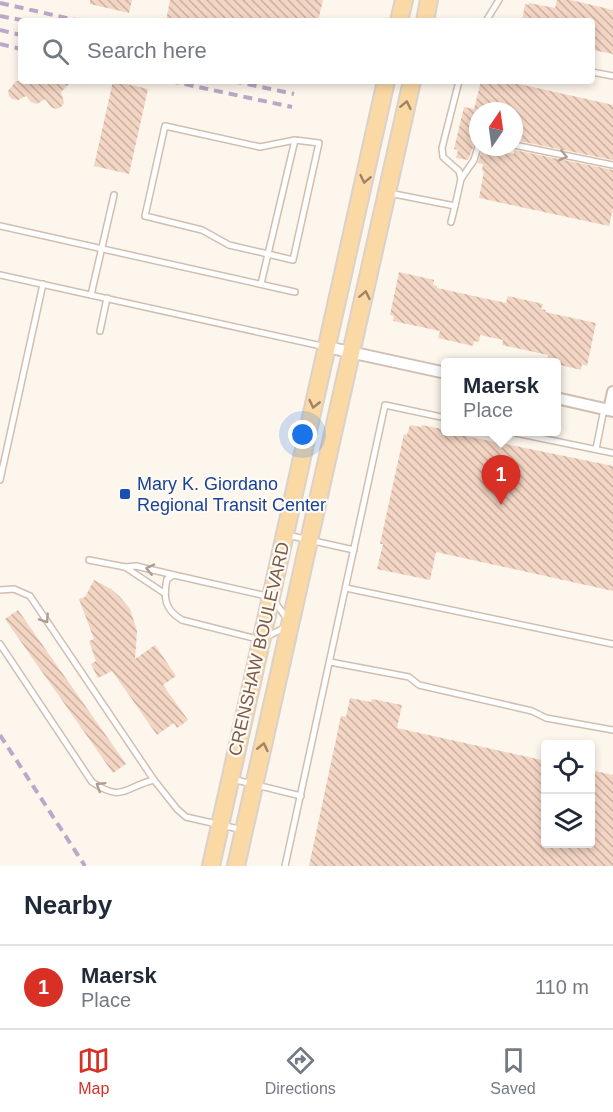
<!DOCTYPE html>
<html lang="en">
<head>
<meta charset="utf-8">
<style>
  body { margin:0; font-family:Arial,sans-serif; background:#f6f6f7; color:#1f2937 }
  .controls { position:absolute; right:18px; bottom:18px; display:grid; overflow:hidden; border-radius:6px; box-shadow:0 3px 9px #0003 }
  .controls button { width:54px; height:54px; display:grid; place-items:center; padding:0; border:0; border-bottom:2px solid #e0e1e3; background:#fff; color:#1f2937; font:30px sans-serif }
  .compass { position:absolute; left:469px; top:102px; width:54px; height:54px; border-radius:50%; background:#fff; box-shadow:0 3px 9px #0003; rotate:13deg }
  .you { position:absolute; left:303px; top:435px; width:21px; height:21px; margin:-15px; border:4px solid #fff; border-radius:50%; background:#1a73e8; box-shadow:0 0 0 9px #1a73e833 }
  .badge { display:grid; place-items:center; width:39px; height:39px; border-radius:50%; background:#d93025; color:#fff; font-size:20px; font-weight:700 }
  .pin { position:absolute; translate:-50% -50px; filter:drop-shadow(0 2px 3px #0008) }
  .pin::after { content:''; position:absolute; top:32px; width:21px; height:18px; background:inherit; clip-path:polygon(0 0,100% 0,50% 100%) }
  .popup { position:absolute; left:441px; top:358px; width:120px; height:78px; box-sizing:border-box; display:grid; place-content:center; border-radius:6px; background:#fff; filter:drop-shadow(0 2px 4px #0005); font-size:20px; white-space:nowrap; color:#747a83 }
  .popup b { font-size:22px; color:#1f2937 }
  .popup::after { content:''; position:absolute; left:50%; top:100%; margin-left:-12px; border:12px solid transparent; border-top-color:#fff }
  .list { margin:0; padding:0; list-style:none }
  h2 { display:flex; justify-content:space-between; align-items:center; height:78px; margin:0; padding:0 24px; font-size:26px }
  h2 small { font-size:20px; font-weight:400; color:#747a83 }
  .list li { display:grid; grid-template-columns:39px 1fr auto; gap:18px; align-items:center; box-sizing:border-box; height:84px; padding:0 24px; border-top:2px solid #e0e1e3 }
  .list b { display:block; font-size:22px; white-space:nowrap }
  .list p { margin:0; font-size:20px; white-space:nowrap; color:#747a83 }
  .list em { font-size:20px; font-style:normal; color:#747a83 }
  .icon { flex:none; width:33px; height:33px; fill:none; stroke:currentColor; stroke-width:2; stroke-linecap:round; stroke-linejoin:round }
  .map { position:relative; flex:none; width:613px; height:866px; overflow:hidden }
  .search { position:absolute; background:#fff; box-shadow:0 3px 9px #0003; left:18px; right:18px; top:18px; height:66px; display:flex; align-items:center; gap:15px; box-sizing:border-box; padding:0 21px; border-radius:6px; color:#747a83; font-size:22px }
  .sheet { height:162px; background:#fff }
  nav { display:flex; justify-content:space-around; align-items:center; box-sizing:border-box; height:84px; border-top:2px solid #e0e1e3; background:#fff; font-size:16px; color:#747a83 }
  nav a { display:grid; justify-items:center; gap:3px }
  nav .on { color:#d93025 }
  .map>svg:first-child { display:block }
  .building { fill:url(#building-back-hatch) }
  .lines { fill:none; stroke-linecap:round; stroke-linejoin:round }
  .lane-casing { stroke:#d1beb0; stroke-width:8 }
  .street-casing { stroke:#d1beb0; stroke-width:14 }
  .primary-casing { stroke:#dad1cd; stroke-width:20 }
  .lane { stroke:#fff; stroke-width:5 }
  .street { stroke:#fff; stroke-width:10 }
  .primary { stroke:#fbd9a5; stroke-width:16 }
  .rail { stroke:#b9a8c9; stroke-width:4; stroke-dasharray:9 6; stroke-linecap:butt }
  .oneway { stroke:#a18267 }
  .oneway2 { stroke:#af9d94 }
  .transit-dot { fill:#1a4fb4; stroke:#fffaf3; stroke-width:2 }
  .labels { text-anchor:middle; stroke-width:4.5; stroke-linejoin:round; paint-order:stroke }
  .transit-label { font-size:18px; fill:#164399; stroke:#fffaf3; text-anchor:start }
  .street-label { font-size:18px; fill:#7a5c4d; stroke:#fffaf3 }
</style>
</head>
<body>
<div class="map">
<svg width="613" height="866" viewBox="0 0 613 866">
  <defs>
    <pattern id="building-back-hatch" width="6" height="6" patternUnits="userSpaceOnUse" patternTransform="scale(1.5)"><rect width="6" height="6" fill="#f3d5c3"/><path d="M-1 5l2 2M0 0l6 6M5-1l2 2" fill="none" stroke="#cab0a1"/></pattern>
  </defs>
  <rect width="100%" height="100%" fill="#fdf6ec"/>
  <g class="building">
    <polygon points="90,0 132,0 129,13 90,4"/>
    <polygon points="170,0 323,0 318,21 166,21"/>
    <polygon points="557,0 571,0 613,10 613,54 592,50 592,21 522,21 525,4 528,5 529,3 555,8"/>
    <polygon points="16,81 72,81 61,92 64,103 61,107 56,109 51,107 45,99 37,104 31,102 26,96 18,100 12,99 9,96 8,91"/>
    <polygon points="113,81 148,89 129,174 94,166"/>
    <polygon points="481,81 506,81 613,105 613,160 514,140 514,111 478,111 478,142 474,145 468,160 456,158 458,150 454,149 464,107 474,109"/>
    <polygon points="483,147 514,154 514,150 613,170 613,208 609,226 479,198 484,171 482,171 483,164 478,163"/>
    <polygon points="399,272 434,280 433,285 437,286 437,288 506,303 508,296 543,304 541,309 546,310 545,312 596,323 587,366 582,364 581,370 556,364 556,363 547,362 548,355 502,345 503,340 480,335 479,342 474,341 473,346 438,338 440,331 393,321 394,316 390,315"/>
    <polygon points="410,425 421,427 422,425 446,430 446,432 613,466 613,591 436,552 430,580 377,569 383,544 380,544 404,434 407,435"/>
    <polygon points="94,580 111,589 120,597 130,609 137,631 135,659 155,645 176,676 163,685 188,720 177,728 174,723 157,735 112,671 98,678 91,664 96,661 89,641 94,639 79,599 85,597"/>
    <polygon points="18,610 126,764 113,773 5,619"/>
    <polygon points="350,698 371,702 372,699 402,705 397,728 546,761 546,843 591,843 591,770 613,775 613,866 309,866 341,716 346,717"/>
  </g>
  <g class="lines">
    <defs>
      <g id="lane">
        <polyline points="486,21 499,0"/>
        <polyline points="592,72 613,76"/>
        <polyline points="514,145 613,165"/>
        <polyline points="461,179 474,160 478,147"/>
        <polyline points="389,193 455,206 451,222"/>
        <polyline points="455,206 461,179 459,171 443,157 442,148 459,81"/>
        <polyline points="0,226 295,292"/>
        <polyline points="0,275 326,347"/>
        <polyline points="261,284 268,254 293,260 319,143 295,140 260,147 165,126 145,216 202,230 229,245 268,254 295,140"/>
        <polyline points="91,295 114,195"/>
        <polyline points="100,331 107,298"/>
        <polyline points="511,432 613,453"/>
        <polyline points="596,449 604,409"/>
        <polyline points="0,480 43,284"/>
        <polyline points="287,535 354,550"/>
        <polyline points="89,560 125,567 136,566 174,575"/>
        <polyline points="125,567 164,593"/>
        <path d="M 174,575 L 271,597 L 291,624 L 261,640 L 182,620 C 165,610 163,598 167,579 Z"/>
        <polyline points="346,588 613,644"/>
        <polyline points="0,590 14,589 30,596 154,780 177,809 186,817 243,830"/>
        <path d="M 0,644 L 92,782 C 123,803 124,787 154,780"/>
        <polyline points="330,662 409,677 419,685 532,711 546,718 613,730"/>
        <polyline points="232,779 301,796"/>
        <polyline points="285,866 385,405 446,418"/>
      </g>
      <g id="street">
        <polyline points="327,347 446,373"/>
        <polyline points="556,398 613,411"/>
        <polyline points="609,410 613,392"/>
      </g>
      <g id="primary">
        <polyline points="399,21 404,0"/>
        <polyline points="425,21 429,0"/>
        <polyline points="211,866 386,81"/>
        <polyline points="236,866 412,81"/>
      </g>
    </defs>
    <use href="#lane" class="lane-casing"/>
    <use href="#street" class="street-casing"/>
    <use href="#primary" class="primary-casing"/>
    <use href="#lane" class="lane"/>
    <use href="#street" class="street"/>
    <use href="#primary" class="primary"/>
    <g class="rail">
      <polyline points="0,3 80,21"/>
      <polyline points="0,16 26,21"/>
      <polyline points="0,30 21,35"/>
      <polyline points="0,44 21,49"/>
      <polyline points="170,81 292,107"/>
      <polyline points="233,81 294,94"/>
      <polyline points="0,735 85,866"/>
    </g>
  </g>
  <defs><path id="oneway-chevron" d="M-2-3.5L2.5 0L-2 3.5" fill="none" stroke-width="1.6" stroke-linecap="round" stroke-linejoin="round" transform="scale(1.5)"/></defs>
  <g class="oneway">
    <use href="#oneway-chevron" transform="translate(406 105) rotate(-78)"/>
    <use href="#oneway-chevron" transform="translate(365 179) rotate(102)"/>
    <use href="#oneway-chevron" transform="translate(365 295) rotate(-78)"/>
    <use href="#oneway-chevron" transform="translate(314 404) rotate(103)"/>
    <use href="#oneway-chevron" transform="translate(263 747) rotate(-77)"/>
  </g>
  <g class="oneway2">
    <use href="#oneway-chevron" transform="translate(563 156) rotate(13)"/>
    <use href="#oneway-chevron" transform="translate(150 569) rotate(-167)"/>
    <use href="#oneway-chevron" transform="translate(45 619) rotate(56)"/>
    <use href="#oneway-chevron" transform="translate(100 786) rotate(-148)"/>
  </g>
  <rect class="transit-dot" x="119" y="488" width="12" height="12" rx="3"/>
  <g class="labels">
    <g class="transit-label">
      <text x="137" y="490">Mary K. Giordano<tspan x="137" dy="21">Regional Transit Center</tspan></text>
    </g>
    <g class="street-label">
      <text transform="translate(259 649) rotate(-77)" y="6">CRENSHAW BOULEVARD</text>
    </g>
  </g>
</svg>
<div class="controls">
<button><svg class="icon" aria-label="locate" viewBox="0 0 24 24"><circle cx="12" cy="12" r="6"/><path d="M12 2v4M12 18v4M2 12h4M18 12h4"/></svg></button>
<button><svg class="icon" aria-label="layers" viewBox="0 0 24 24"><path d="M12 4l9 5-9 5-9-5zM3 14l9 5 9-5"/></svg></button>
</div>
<svg class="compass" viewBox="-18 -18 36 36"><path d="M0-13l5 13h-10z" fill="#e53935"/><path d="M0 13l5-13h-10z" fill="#747a83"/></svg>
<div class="you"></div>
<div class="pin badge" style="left:501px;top:505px">1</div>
<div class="popup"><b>Maersk</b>Place</div>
<div class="search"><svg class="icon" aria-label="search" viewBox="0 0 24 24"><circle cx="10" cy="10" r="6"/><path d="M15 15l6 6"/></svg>Search here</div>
</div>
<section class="sheet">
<h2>Nearby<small></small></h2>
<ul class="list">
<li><span class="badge">1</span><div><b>Maersk</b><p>Place</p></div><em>110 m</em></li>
</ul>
</section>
<nav>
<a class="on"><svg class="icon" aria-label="map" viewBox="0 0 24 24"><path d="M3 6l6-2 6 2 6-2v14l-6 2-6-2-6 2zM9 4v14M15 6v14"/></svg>Map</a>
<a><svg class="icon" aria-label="directions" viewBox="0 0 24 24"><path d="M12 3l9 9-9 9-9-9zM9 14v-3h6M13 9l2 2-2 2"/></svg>Directions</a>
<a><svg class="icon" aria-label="saved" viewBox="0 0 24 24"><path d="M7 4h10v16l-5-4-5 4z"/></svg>Saved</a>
</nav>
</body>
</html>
